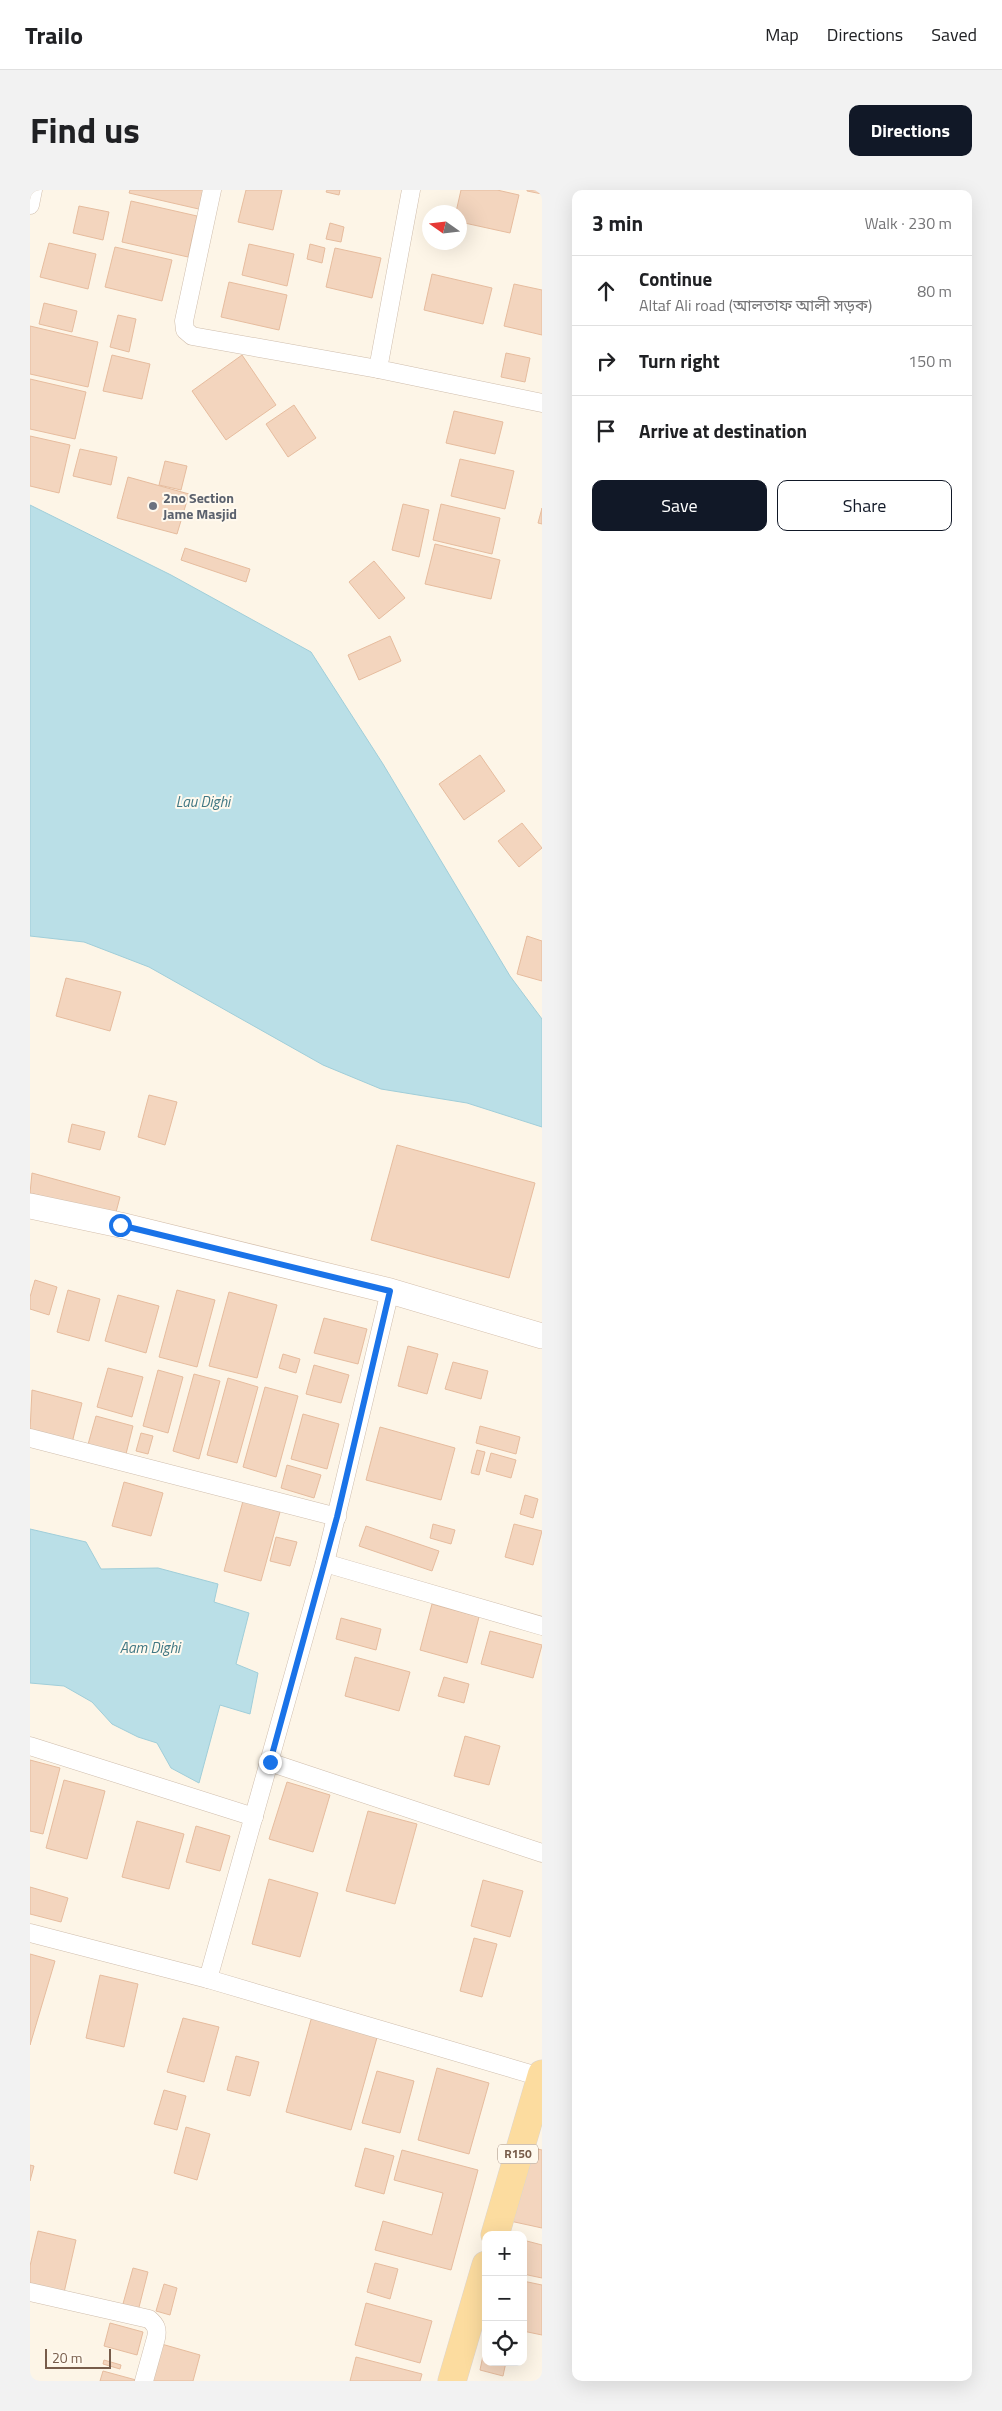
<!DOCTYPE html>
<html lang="en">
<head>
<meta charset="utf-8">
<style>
  body { margin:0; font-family:"Titillium Web","Noto Sans Bengali",sans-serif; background:#f2f2f2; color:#202124 }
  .controls { position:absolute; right:15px; bottom:15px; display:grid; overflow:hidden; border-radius:10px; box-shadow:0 5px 20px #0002 }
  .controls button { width:45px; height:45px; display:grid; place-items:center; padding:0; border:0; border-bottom:1px solid #e0e0e0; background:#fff; color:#202124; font:25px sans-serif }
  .compass { position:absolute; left:392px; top:15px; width:45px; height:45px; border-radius:50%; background:#fff; box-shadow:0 5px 20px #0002; rotate:284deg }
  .scale { position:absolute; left:15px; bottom:12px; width:66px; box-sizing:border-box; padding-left:5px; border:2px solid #775c4a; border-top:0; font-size:14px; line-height:18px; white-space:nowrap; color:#775c4a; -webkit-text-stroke:4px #fff9ee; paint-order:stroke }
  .stop { position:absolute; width:15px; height:15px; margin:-11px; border:4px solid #1a73e8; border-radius:50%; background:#fff }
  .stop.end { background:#1a73e8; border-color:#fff; box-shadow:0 1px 5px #0008 }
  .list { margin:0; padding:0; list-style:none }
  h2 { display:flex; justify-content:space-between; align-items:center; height:65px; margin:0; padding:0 20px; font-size:21px }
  h2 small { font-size:16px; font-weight:400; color:#757577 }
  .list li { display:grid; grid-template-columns:32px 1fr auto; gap:15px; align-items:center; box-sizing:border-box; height:70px; padding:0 20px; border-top:1px solid #e0e0e0 }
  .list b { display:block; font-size:19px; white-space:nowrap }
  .list p { margin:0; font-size:16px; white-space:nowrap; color:#757577 }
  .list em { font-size:16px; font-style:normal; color:#757577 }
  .actions { display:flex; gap:10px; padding:15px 20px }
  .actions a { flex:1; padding:11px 0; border:1px solid #111827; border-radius:10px; text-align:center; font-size:18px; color:#111827 }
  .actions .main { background:#111827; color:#fff }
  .icon { flex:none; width:28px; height:28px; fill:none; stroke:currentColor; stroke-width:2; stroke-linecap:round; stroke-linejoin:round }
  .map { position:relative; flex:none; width:512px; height:2191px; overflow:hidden; border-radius:10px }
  header { display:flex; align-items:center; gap:30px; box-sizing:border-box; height:70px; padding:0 25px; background:#fff; border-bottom:1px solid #e0e0e0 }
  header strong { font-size:24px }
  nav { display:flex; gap:28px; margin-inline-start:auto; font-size:18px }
  .intro { display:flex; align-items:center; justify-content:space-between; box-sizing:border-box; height:120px; padding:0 30px }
  h1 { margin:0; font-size:35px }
  .button { padding:12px 22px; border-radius:10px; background:#111827; color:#fff; font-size:18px; font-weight:700 }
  main { display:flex; gap:30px; padding:0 30px }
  aside { flex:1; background:#fff; border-radius:10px; box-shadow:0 5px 20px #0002 }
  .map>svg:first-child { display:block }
  .water { fill:#badfe7; stroke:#a0ced9 }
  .building { fill:#f3d5be; stroke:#e6bc9e }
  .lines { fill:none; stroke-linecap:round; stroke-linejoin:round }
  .street-casing { stroke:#cfbdac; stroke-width:19 }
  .secondary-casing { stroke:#d4bfac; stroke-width:26 }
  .primary-casing { stroke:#dcd5d0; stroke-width:29 }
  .street { stroke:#fff; stroke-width:18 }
  .secondary { stroke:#fff; stroke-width:25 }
  .primary { stroke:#fcdc9f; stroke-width:28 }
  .route { stroke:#1a73e8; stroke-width:6 }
  .worship-dot { fill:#6b7280; stroke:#fff9ee; stroke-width:2 }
  .labels { text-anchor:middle; stroke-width:4; stroke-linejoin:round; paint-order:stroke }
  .shield { fill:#fff9ee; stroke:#a08b7b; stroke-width:1 }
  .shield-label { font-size:12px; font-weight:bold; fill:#775c4a }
  .worship-label { font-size:14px; font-weight:bold; fill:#5b616d; stroke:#fff9ee; text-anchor:start }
  .water-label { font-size:15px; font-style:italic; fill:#407783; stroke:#fff9ee }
</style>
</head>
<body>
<header>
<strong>Trailo</strong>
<nav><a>Map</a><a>Directions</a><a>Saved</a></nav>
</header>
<div class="intro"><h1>Find us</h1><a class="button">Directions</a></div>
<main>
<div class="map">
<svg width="512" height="2191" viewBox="0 0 512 2191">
  <rect width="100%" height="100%" fill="#fdf5e7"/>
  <g class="water">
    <polygon points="0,315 141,385 281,462 353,574 480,786 512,829 512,937 437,913 351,899 293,875 119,777 54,752 0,746"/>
    <polygon points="0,1339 56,1352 71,1379 128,1378 188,1394 184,1412 219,1423 206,1474 228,1483 220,1524 190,1515 169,1593 141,1578 127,1553 108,1547 82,1534 62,1512 34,1496 0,1493"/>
  </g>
  <g class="building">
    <polygon points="100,0 178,0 173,20 99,3"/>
    <polygon points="216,0 252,0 243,40 208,32"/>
    <polygon points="297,0 310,0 309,5 296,2"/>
    <polygon points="431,0 467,0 489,5 480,43 430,32 430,22 426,22"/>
    <polygon points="497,0 512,0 512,4 497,1"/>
    <polygon points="101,11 167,26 158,67 92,52"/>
    <polygon points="49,16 79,22 73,50 43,43"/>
    <polygon points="300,33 314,37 311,52 296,49"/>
    <polygon points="19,53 66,64 58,99 10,87"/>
    <polygon points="219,54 264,64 257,96 212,85"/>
    <polygon points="280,54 295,58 292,73 277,69"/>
    <polygon points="85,57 142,70 132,111 75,97"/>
    <polygon points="305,58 351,68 342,108 296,97"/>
    <polygon points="402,84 462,98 453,134 394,120"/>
    <polygon points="199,92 257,105 249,140 191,127"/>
    <polygon points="484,94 512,100 512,145 474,136"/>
    <polygon points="14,113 47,121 42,142 9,134"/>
    <polygon points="88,125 106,129 99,162 80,157"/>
    <polygon points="0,136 68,152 58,197 0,184"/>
    <polygon points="476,163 500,168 495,192 471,187"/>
    <polygon points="82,165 120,174 112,209 73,201"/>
    <polygon points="212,165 246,215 196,250 162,201"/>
    <polygon points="0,189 56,202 45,249 0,239"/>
    <polygon points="264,215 286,248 258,267 236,234"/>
    <polygon points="424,221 473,232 465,264 416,253"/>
    <polygon points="0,246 40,255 29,303 0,296"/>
    <polygon points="50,259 87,267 81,295 43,286"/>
    <polygon points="430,269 484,281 475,319 421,306"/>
    <polygon points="135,271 157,276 151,300 129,295"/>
    <polygon points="98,287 159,304 147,344 87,328"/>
    <polygon points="373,314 399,320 389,367 362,360"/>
    <polygon points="411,314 470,328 462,364 403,350"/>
    <polygon points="512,318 512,334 508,333"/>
    <polygon points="405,354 470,370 461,409 395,394"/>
    <polygon points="155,358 220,379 216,392 151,370"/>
    <polygon points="344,371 375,408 349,429 319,392"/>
    <polygon points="360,446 371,471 329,490 318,465"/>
    <polygon points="450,565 475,601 434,630 409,594"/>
    <polygon points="492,633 512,658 489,677 468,651"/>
    <polygon points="497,746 512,751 512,791 487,784"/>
    <polygon points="36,788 91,802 80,841 26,826"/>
    <polygon points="119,905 147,912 135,955 108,947"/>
    <polygon points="42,934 75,942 70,960 38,952"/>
    <polygon points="367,955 505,993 479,1088 341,1050"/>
    <polygon points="2,983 90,1007 85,1026 0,1003"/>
    <polygon points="5,1090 27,1097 19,1125 0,1119 0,1107"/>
    <polygon points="38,1100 70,1109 59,1151 27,1142"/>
    <polygon points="147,1100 185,1110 167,1177 129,1167"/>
    <polygon points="199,1102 247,1115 227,1188 179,1176"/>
    <polygon points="88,1105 129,1116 116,1163 75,1151"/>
    <polygon points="294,1128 337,1139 328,1174 284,1163"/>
    <polygon points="378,1156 408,1164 397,1204 368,1196"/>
    <polygon points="253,1164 270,1169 266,1183 249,1178"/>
    <polygon points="423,1172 458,1181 451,1209 415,1199"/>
    <polygon points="284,1175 319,1185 311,1213 276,1204"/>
    <polygon points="78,1178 113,1187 102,1227 67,1217"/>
    <polygon points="128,1180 153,1187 138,1243 113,1236"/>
    <polygon points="164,1184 190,1191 169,1269 143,1261"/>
    <polygon points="198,1188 228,1197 207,1273 177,1265"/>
    <polygon points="235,1197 268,1206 246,1287 213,1277"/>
    <polygon points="2,1200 52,1213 42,1253 0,1241"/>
    <polygon points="273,1224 309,1234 297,1279 261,1269"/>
    <polygon points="66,1226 103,1236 95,1268 57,1258"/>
    <polygon points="450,1236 490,1247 486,1264 446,1253"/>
    <polygon points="350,1237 425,1258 411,1310 336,1290"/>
    <polygon points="111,1243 123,1246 118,1264 106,1261"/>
    <polygon points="447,1260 455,1262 449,1285 441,1283"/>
    <polygon points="461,1263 486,1270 481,1288 456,1281"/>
    <polygon points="257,1275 291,1285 284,1308 251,1298"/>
    <polygon points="94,1292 133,1303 121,1346 82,1336"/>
    <polygon points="495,1305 508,1309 503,1328 490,1324"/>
    <polygon points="213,1311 250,1322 231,1391 194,1381"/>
    <polygon points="403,1334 425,1340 421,1354 400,1348"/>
    <polygon points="484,1334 512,1341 503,1375 475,1367"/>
    <polygon points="336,1336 409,1361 402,1381 329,1356"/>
    <polygon points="246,1347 267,1352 260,1376 240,1371"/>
    <polygon points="402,1414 449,1427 437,1473 390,1460"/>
    <polygon points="311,1428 351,1439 346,1460 306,1449"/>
    <polygon points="460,1441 512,1455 503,1488 451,1474"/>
    <polygon points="325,1467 380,1482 369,1521 315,1506"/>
    <polygon points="414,1487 439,1494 434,1513 408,1506"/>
    <polygon points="435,1546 470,1556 459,1595 424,1586"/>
    <polygon points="0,1570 30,1578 13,1644 0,1641"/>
    <polygon points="34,1590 75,1601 57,1669 16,1658"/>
    <polygon points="257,1592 300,1605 283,1662 239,1649"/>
    <polygon points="338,1621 387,1634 365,1714 316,1701"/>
    <polygon points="107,1631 154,1644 139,1699 92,1687"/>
    <polygon points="166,1636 200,1646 190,1681 156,1672"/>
    <polygon points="239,1689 288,1703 270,1767 222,1754"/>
    <polygon points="453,1690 493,1701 480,1747 441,1736"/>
    <polygon points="0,1697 38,1708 31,1732 0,1724"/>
    <polygon points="444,1748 467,1754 452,1807 430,1801"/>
    <polygon points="0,1764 25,1771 0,1855"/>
    <polygon points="70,1785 108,1794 94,1857 56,1848"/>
    <polygon points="282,1826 348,1844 321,1940 256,1922"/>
    <polygon points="153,1828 189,1837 174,1892 137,1882"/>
    <polygon points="206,1866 229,1872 220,1906 197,1900"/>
    <polygon points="407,1878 459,1893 439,1964 388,1950"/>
    <polygon points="347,1881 384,1891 370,1943 332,1933"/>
    <polygon points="134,1900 156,1906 147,1940 124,1934"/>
    <polygon points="156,1937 180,1944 167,1990 144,1983"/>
    <polygon points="498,1957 512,1960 512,2038 480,2031"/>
    <polygon points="335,1958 364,1966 354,2004 325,1996"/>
    <polygon points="372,1960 448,1980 421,2080 345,2060 353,2031 402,2045 413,2003 364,1990"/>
    <polygon points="0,1975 4,1976 0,1991"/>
    <polygon points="8,2041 46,2050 33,2107 0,2099 0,2076"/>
    <polygon points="493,2050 512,2055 512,2088 493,2084"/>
    <polygon points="345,2073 368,2079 360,2109 337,2102"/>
    <polygon points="103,2078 118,2082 107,2125 91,2121"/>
    <polygon points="493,2091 512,2095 512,2145 493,2141"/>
    <polygon points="134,2094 147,2098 140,2125 126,2121"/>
    <polygon points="336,2113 402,2131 390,2173 325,2155"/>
    <polygon points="80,2133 113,2142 107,2165 74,2156"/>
    <polygon points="128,2153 170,2165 163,2191 118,2191"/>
    <polygon points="455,2156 456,2172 476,2172 473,2186 450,2180"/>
    <polygon points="326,2167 392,2184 390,2191 320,2191"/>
    <polygon points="74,2170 91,2175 90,2179 73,2174"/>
    <polygon points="73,2181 106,2190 106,2191 70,2191"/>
  </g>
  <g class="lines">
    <defs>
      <g id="street">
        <polyline points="182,0 154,131 155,140 162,146 348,179"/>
        <polyline points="381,0 348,179 512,213"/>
        <polyline points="0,15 3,0"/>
        <polyline points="0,1248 307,1327"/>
        <polyline points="295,1373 512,1436"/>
        <polyline points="0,1556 224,1627"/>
        <polyline points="239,1572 512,1663"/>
        <polyline points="0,1743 178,1789 295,1373 360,1101"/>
        <polyline points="178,1789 511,1887"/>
        <path d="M 0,2102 L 119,2129 C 126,2135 128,2139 126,2148 L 114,2191"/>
      </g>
      <polyline id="secondary" points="0,1016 90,1035 360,1101 512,1146"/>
      <g id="primary">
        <polyline points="465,2045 512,1884"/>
        <polyline points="422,2191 456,2075"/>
      </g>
    </defs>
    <use href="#street" class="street-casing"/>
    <use href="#secondary" class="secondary-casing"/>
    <use href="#primary" class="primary-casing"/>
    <use href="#street" class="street"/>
    <use href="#secondary" class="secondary"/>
    <use href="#primary" class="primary"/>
  </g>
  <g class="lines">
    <polyline class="route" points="90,1035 360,1101 307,1327 240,1572"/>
  </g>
  <circle class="worship-dot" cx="123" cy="316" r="5"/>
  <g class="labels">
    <rect class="shield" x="468" y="1954.5" width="40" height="19" rx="4"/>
    <g class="shield-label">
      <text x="488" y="1968">R150</text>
    </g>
    <g class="worship-label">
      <text x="133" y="313">2no Section<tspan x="133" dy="16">Jame Masjid</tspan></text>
    </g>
    <g class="water-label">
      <text x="173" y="617">Lau Dighi</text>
      <text x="120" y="1463">Aam Dighi</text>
    </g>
  </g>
</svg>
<div class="controls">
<button>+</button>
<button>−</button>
<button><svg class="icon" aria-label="locate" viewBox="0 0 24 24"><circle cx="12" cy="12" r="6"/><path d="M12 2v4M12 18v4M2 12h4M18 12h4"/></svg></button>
</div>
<svg class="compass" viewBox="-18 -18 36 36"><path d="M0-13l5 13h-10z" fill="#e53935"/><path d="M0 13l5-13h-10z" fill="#757577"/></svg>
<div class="scale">20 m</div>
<div class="stop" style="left:90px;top:1035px"></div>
<div class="stop end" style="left:240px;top:1572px"></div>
</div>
<aside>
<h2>3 min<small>Walk · 230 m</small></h2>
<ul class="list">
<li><svg class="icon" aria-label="ahead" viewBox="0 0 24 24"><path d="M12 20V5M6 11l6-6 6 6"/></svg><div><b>Continue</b><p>Altaf Ali road (আলতাফ আলী সড়ক)</p></div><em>80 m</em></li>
<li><svg class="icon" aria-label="right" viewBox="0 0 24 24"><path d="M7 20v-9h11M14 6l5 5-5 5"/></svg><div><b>Turn right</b></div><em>150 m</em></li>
<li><svg class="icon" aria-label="arrive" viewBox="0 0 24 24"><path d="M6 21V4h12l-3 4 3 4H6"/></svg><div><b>Arrive at destination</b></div></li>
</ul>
<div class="actions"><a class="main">Save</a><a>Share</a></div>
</aside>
</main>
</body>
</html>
